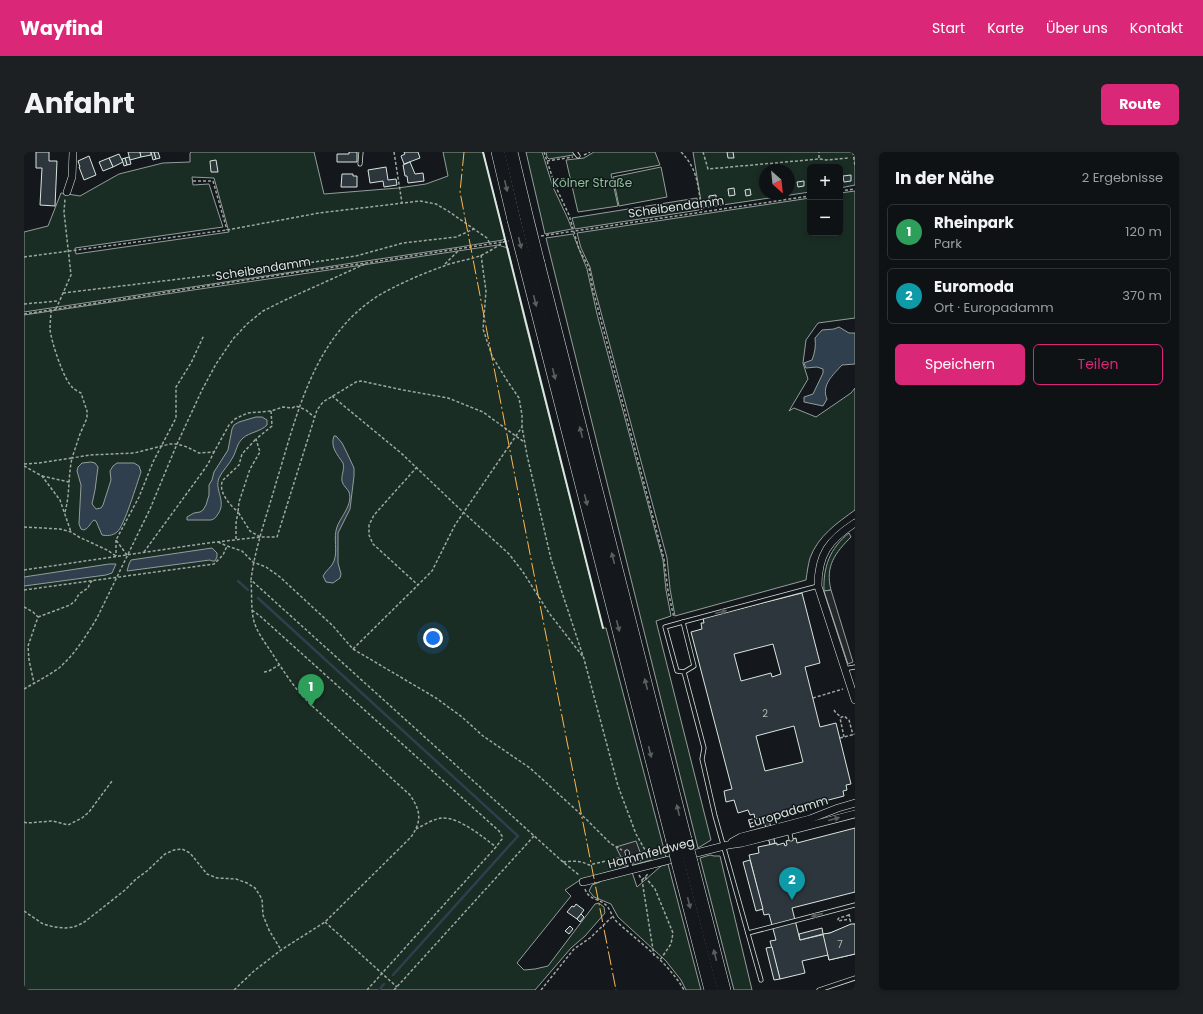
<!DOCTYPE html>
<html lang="de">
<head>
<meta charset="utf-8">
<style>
  body { margin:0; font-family:Poppins,sans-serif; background:#1d2022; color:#f1f3f6 }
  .controls { position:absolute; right:12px; top:12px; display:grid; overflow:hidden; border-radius:6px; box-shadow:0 2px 6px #0003 }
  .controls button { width:36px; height:36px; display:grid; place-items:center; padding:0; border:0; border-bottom:1px solid #2f3234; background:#0f1215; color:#f1f3f6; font:20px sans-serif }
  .compass { position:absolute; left:735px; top:12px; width:36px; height:36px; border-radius:50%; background:#0f1215; box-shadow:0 2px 6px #0003; rotate:153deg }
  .you { position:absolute; left:409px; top:486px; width:14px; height:14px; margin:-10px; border:3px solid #fff; border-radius:50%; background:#1a73e8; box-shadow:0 0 0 6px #1a73e833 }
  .badge { display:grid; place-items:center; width:26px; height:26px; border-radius:50%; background:#db2777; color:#fff; font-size:13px; font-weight:700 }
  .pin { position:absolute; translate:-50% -33px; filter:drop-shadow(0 1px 2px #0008) }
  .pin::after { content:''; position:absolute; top:21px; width:14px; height:12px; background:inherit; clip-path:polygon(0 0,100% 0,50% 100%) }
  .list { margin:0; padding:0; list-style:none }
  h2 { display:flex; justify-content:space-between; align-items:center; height:52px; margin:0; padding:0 16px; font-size:17px }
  h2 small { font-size:13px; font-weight:400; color:#9b9ea0 }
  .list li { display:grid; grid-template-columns:26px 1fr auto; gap:12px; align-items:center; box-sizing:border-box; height:56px; margin:0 8px 8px; padding:0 8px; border:1px solid #2f3234; border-radius:6px }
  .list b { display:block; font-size:15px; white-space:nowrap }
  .list p { margin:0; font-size:13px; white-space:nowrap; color:#9b9ea0 }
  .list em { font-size:13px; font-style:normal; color:#9b9ea0 }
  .actions { display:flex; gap:8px; padding:12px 16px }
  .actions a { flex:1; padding:9px 0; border:1px solid #db2777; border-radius:6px; text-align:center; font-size:14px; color:#db2777 }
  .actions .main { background:#db2777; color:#fff }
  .map { position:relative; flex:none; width:831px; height:838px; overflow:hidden; border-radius:6px }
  header { display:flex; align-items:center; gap:24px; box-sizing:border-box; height:56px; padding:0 20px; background:#db2777; color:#fff }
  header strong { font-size:19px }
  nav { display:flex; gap:22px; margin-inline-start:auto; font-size:14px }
  .intro { display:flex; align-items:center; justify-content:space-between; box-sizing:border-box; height:96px; padding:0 24px }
  h1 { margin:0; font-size:28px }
  .button { padding:10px 18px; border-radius:6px; background:#db2777; color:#fff; font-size:14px; font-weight:700 }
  main { display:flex; gap:24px; padding:0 24px }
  aside { flex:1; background:#0f1215; border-radius:6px; box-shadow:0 2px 6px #0003 }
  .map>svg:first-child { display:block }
  .green { fill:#1a2d24; stroke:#939e99; fill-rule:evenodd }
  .parking { fill:#24282b; stroke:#939e99 }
  .water { fill:#2f3f4d; stroke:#939e99 }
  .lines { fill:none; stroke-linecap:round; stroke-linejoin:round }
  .stream { stroke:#2f3f4d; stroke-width:2.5 }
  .building { fill:#2c363c; stroke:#d8e6dc; fill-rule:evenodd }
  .service-casing { stroke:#d8e6dc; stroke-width:5 }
  .minor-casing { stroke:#d8e6dc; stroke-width:8 }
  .motorway-casing { stroke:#d8e6dc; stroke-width:14 }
  .path { stroke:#9da8a2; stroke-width:1.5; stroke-dasharray:3 2; stroke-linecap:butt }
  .service { stroke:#14181c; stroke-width:3.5 }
  .minor { stroke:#14181c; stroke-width:7 }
  .motorway { stroke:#14181c; stroke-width:13 }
  .motorway-bridge-casing { stroke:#d8e6dc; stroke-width:14; stroke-linecap:butt }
  .motorway-bridge { stroke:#14181c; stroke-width:13 }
  .wall { stroke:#d8e6dc; stroke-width:2 }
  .power { stroke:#ffb74d; stroke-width:1; stroke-dasharray:14 3 2 3; stroke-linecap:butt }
  .oneway { fill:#59605f }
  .labels { text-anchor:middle; stroke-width:3; stroke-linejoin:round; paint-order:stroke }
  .number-label { font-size:10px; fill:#adbab4 }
  .park-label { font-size:12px; fill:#8ac095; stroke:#14181c }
  .street-label { font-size:12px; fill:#d8e6dc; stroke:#14181c }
</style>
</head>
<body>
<header>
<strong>Wayfind</strong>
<nav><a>Start</a><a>Karte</a><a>Über uns</a><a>Kontakt</a></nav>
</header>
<div class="intro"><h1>Anfahrt</h1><a class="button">Route</a></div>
<main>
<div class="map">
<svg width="831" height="838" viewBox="0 0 831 838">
  <rect width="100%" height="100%" fill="#14181c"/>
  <g class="green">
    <path d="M 167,0 L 290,0 L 300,42 L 374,36 L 402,32 L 424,24 L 419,0 L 459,0 L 481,86 L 479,88 L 436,95 L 0,160 L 0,80 L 24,74 L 37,41 L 56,44 L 95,22 L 139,11 L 166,10 L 166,1 ZM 168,25 L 190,26 L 205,80 L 52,102 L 51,96 L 199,75 L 185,32 L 169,33 Z"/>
    <polygon points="502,0 518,0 529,35 544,67 548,77 521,82"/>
    <polygon points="522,0 554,0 555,2 525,7 523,5"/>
    <polygon points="570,0 631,0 636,13 587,22 594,54 554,60 542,8 560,6"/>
    <path d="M 669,0 L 831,0 L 831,33 L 816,36 L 816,15 L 786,15 L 786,40 L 678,56 ZM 741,18 L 765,18 L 765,42 L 741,42 Z"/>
    <polygon points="637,15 643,45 595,54 589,25"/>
    <path d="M 831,39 L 831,166 L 794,171 L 782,188 L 779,211 L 784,227 L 765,259 L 770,256 L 792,265 L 827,241 L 831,236 L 831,358 C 813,371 794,384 786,406 C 784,413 783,421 782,428 L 651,464 L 646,437 L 643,406 L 571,138 L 566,115 L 557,96 L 553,81 L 786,46 L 786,81 L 816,81 L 816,41 Z"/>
    <polygon points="673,46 675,58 551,77 548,66"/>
    <polygon points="549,82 563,117 573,162 639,408 642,438 647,464 632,469 687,688 674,696 522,86"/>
    <polygon points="474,93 484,96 501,170 579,476 582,476 642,705 630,709 627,708 556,728 541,738 547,744 493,811 500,818 511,817 524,814 571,752 575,751 580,755 581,761 561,784 547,796 511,838 0,838 0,163"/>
    <path d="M 825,381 L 827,385 C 811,401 801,414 807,438 L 800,439 C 799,415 806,396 825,381 Z"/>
    <polygon points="686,703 690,704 696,704 728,838 710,838 676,706"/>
    <polygon points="644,712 677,838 662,838 657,828 642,809 594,765 587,752 570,745 565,739 568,733 576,730 576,729 608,720 613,735 637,714"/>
  </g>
  <g class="parking">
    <polygon points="807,438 829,510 824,512 800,439"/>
    <polygon points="612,689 619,708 600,714 597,705 592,695"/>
  </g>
  <g class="water">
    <path d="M 815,175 L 825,181 L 831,181 L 831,212 L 818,213 C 809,223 797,233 803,247 L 799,254 L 780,250 L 780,245 L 789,242 L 799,221 L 799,217 L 793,215 L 782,216 L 780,211 L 788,208 C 791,200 792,194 791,186 L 798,178 L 810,177 Z"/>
    <path d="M 232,265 L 238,265 L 243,268 L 243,273 C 236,280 226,280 219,286 C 213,291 212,300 209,305 C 205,313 198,319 195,326 C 190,338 203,349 194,362 C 192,365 191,367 187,368 L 163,368 L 163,365 L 170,361 L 176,360 L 179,358 L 182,353 L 185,343 L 185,333 L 188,328 L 190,320 L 204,298 L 208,277 L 210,273 L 215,270 Z"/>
    <path d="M 310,284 L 312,284 L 318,291 L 323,301 L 330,316 L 330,324 L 326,357 L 314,381 L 314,411 L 317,422 L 316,426 L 309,431 L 302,430 L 299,424 C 302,418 308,415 310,409 C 314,399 309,386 313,375 C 317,364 329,353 325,340 C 323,336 319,334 318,329 C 317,323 321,317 319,311 C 313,302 306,295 310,284 Z"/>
    <path d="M 67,310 L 71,311 L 74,315 L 71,338 L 68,352 L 72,357 L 77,356 L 79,353 L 87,328 L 86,319 L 89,314 L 93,311 L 110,311 L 115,314 L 117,320 C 113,331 100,375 93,380 C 88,384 83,384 78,383 L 72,369 L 70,368 C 66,371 66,375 60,378 L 57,377 L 55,372 L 57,333 L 53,319 L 54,315 L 58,311 Z"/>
    <polygon points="188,396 193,401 193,405 191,409 188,409 186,408 103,419 105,412 107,408"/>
    <polygon points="85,412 92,412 88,421 82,423 0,434 0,425"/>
  </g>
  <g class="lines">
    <g class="stream">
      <polyline points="214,429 224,438"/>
      <polyline points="234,446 494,684 369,823"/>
      <polyline points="355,838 360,832"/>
    </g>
  </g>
  <g class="building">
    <polygon points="12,0 25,0 25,9 33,9 31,54 16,53 18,16 12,16"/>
    <polygon points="104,0 116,0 117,5 106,8"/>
    <polygon points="116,0 127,0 127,3 117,5"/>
    <polygon points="127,0 130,0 132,7 129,8"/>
    <polygon points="130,0 134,0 136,6 132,7"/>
    <polygon points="325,0 333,0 333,10 313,10 313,2 325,2"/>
    <polygon points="380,0 394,0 396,6 380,12 377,4 381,2"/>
    <polygon points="703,0 709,0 710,6 704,6"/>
    <polygon points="95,2 99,10 89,15 85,6"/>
    <polygon points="65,4 72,23 60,28 55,15 56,15 54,9"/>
    <polygon points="105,5 107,12 103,13 101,6"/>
    <polygon points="85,6 89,15 79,19 75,10"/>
    <polygon points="101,6 103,13 100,14 98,7"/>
    <polygon points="192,8 194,20 187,20 186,9"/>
    <polygon points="386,10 391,22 399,21 400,29 384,31 383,24 381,24 379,13"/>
    <polygon points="362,15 364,28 372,27 373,33 360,35 359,29 346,31 344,18"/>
    <polygon points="318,22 329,22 329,24 333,24 333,35 317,35"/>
    <polygon points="827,23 827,29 820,30 819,24"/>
    <polygon points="780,29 780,34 774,35 773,30"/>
    <polygon points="710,36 711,43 705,44 704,37"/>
    <polygon points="726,37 727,43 722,44 721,38"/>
    <polygon points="692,43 692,49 685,50 685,44"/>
    <path d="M 778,441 L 796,511 L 781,515 L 796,575 L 812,571 L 827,632 L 822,633 L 823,638 L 819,639 L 820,644 L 731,667 L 730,662 L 726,663 L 724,658 L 714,661 L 710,648 L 702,650 L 700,639 L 708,637 L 667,480 L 678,477 L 677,471 L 680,471 L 679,466 ZM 749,492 L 757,522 L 748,525 L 747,521 L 717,529 L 710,502 ZM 770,574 L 779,610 L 741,619 L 732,584 Z"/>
    <polygon points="744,664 751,691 746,693 739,665"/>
    <polygon points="831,676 831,740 768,756 776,788 806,781 831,772 831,802 805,808 804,803 778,809 781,821 756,827 746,789 752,788 745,762 740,763 725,703 735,701 734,695 744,693 753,691 753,693 760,691 761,694 763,693 762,689 772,686 773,691"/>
    <polygon points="726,708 739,757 732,759 719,710"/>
    <polygon points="552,752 560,758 553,767 543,760 548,754 550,755"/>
    <polygon points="557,762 560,765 556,770 553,767"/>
    <polygon points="827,772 831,772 831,802 805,808 799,782 806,781"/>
    <polygon points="546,774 549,777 545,782 541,779"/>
    <polygon points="798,776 799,782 776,788 775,782"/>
    <polygon points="748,795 756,827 750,828 742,796"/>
  </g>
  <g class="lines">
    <defs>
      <g id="service">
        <polyline points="551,0 554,4"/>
        <polyline points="336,12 337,0"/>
        <polyline points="659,470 794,434"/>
        <polyline points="820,517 831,515"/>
        <polyline points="660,520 653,519 641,475 659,470 670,514 660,520 680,596 678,607 691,664 737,828"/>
        <polyline points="765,678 767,687"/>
        <polyline points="603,700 607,717"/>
        <polyline points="724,781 831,753"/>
        <polyline points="795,838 831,826"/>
      </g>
      <g id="minor">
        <polyline points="43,40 48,25 49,0"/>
        <path d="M 831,371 C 805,388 794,402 794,434 L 831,548"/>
        <polyline points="708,690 717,685 786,667 814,656 831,651"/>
        <polyline points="559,730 704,693 718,691 831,662"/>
      </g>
      <g id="motorway">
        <polyline points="474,0 490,68"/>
        <polyline points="487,0 503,67"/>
        <polyline points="514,111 663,695"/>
        <polyline points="502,114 651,698"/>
        <polyline points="667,710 700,838"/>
        <polyline points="655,714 687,838"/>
      </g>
    </defs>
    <use href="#service" class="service-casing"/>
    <use href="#minor" class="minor-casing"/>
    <use href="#motorway" class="motorway-casing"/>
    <g class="path">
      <polyline points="370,0 378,51"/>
      <polyline points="520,0 531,33 545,63 555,97 565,116 569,138 640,407 644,439 650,466"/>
      <path d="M 657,0 C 675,18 674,37 678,60"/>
      <polyline points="679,0 684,17 795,7 802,8 825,6"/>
      <polyline points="829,0 831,14"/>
      <polyline points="560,3 566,0"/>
      <polyline points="795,6 795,0"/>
      <polyline points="523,9 549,5"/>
      <polyline points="169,29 189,29 203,78"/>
      <polyline points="816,39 831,37"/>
      <polyline points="517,84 786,44"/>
      <path d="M 481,89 C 474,94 466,99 458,103 C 446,108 432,109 420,114 C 400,121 372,133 354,144 C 289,185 273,263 252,331 C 243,363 231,395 227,428 L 539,710 L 555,723"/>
      <polyline points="457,103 462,139 459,177 468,204 484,230 495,246 498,263 498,275 503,303 527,407 560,507 594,634 612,682 625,705"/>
      <polyline points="0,105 203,78 295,61 396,49 412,52 424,59 463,86 466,92"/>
      <polyline points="421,112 435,98"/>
      <polyline points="39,141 256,115 332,104 379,91 432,85 450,77"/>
      <polyline points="0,152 34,149"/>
      <polyline points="32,157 47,123 40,60 41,47"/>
      <path d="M 27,158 C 27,164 26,171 26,177 C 27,189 40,229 49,236 C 51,238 55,240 57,241 L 63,259 L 63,266 L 56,282 L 48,306 L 66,303 L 110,301 L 146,292 L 153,292 L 163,295 L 175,301 L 190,300 L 205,273 L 211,267 L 217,264 L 224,261 L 247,259 L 259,255 L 268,256 L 272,254 L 282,258 L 290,265"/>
      <polyline points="0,162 275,120 342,111 485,89"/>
      <polyline points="308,244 377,301 439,360 485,402 499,420 525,461 560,506"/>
      <path d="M 0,312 L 15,311 L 48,306 C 44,324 46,342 41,360"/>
      <polyline points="0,314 18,324 36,348 47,380"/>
      <polyline points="393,315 350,363 345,373 345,383 349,392 394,433"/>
      <polyline points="18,324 45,330"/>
      <polyline points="0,375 36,377 47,380 55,385 83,398 92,404"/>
      <polyline points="236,385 226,379 214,360 215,350 226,317 236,300 232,287 248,274 247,259"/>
      <path d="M 212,387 L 212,371 L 214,360 C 206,353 193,339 199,328 L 215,313 L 218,302 L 232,287"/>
      <polyline points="92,388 92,404"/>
      <polyline points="194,390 203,394 218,399 229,410 242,415 256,425 309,474 329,497 412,546 438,565 459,584 506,616 562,667 586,691 598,698"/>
      <polyline points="120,400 177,322 184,312 190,300"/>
      <polyline points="103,403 92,388 115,345 129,310 152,266 152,235 167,211 180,183"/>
      <polyline points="0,418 184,391 236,385 253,385 293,258 299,250 332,230 337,229 379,238 424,246 459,260 500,290"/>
      <polyline points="0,438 190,412 199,403 203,394"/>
      <polyline points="0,455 9,460 14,465 4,494 5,508 10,531"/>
      <polyline points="228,458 236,464 475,679 478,684 478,687 472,695 343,838"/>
      <polyline points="14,465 46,453 51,449 55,442 64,436 66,431 69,428"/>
      <polyline points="329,497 394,433 408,419 431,373 498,275"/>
      <polyline points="240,520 245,519 255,513"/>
      <path d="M 0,537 C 12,530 24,524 35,516 C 51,502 62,484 73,466 L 126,357 L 153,292 L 178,238 L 192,212 L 209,187 L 223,172 L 239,159 L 259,149 L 341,112"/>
      <polyline points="789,546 819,537"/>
      <polyline points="810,558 812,561 817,565"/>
      <polyline points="820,585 816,566 820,564 825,568 829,583"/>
      <polyline points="816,586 831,582"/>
      <polyline points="0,670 3,671 29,669 44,673 58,666 65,660 88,629"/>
      <path d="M 392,677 C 400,673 409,667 418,666 C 435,665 459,685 472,695"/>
      <path d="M 539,710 C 549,709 556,708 565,713 L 599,705"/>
      <polyline points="615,723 618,728 630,804"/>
      <polyline points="621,725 631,737 649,781 647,792 636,808"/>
      <polyline points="618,728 625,721"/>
      <path d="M 561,737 C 565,749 576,746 583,754 C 587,759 588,765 593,770 C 616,791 644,810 660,838"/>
      <polyline points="0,759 19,772 30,775 41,776 50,775 59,771 72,761 101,738 112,727 123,719 141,702 150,698 158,697 166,701 183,722 193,726 212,727 223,731 231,736 238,747 239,763 245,778 257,798"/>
      <polyline points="825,762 827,772"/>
      <polyline points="825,763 815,766 814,767 814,769 826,767"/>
      <polyline points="301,770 373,835"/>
      <path d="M 210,838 L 230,819 L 257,798 L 301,770 L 387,685 C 398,669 397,659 386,643 L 286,552 C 270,536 258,517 246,498 C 239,488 231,477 229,465 C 227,454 228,440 227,429"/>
      <polyline points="370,838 510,684"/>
      <polyline points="517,838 550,797 566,786 588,765"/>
    </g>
    <use href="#service" class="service"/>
    <use href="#minor" class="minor"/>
    <use href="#motorway" class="motorway"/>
    <defs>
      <g id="motorway-bridge">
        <polyline points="503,67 514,111"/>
        <polyline points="490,68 502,114"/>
        <polyline points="663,695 667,710"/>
        <polyline points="651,698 655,714"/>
      </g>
    </defs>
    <use href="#motorway-bridge" class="motorway-bridge-casing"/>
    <use href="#motorway-bridge" class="motorway-bridge"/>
    <polyline class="wall" points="459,0 579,476"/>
    <polyline class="power" points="440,0 436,40 507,407 592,838"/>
  </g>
  <defs><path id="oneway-solid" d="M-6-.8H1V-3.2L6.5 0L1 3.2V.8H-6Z"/></defs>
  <g class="oneway">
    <use href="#oneway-solid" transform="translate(482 34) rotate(77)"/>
    <use href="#oneway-solid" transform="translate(496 91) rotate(76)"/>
    <use href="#oneway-solid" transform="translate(511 149) rotate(76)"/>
    <use href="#oneway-solid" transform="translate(530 222) rotate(76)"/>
    <use href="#oneway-solid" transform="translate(557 280) rotate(-104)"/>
    <use href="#oneway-solid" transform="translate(562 348) rotate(76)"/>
    <use href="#oneway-solid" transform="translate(589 406) rotate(-104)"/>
    <use href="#oneway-solid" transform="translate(697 460) rotate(-15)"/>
    <use href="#oneway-solid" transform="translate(594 474) rotate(76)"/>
    <use href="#oneway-solid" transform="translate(622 532) rotate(-104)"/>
    <use href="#oneway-solid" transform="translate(626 600) rotate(76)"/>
    <use href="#oneway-solid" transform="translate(654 658) rotate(-104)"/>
    <use href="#oneway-solid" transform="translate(810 667) rotate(-15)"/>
    <use href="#oneway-solid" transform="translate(665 751) rotate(76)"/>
    <use href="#oneway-solid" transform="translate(793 763) rotate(165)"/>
    <use href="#oneway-solid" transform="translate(691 803) rotate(-104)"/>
  </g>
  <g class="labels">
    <g class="number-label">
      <text x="741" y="565">2</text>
      <text x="816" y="796">7</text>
    </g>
    <g class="park-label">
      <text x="568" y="35">Kölner Straße</text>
    </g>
    <g class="street-label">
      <text transform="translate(652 55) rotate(-8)" y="4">Scheibendamm</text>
      <text transform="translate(239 117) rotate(-9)" y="4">Scheibendamm</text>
      <text transform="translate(764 660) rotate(-17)" y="4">Europadamm</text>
      <text transform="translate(627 701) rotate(-15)" y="4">Hammfeldweg</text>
    </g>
  </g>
</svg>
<div class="controls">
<button>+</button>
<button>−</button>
</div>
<svg class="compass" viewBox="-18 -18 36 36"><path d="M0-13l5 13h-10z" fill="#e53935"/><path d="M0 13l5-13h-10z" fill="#9b9ea0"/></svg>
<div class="you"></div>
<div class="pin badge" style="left:287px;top:555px;background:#2e9e5b">1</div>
<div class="pin badge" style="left:768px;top:748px;background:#0f9aa8">2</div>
</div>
<aside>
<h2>In der Nähe<small>2 Ergebnisse</small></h2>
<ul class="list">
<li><span class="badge" style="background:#2e9e5b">1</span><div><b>Rheinpark</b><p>Park</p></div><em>120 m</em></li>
<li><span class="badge" style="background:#0f9aa8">2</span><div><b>Euromoda</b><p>Ort · Europadamm</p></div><em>370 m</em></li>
</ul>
<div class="actions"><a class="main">Speichern</a><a>Teilen</a></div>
</aside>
</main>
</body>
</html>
